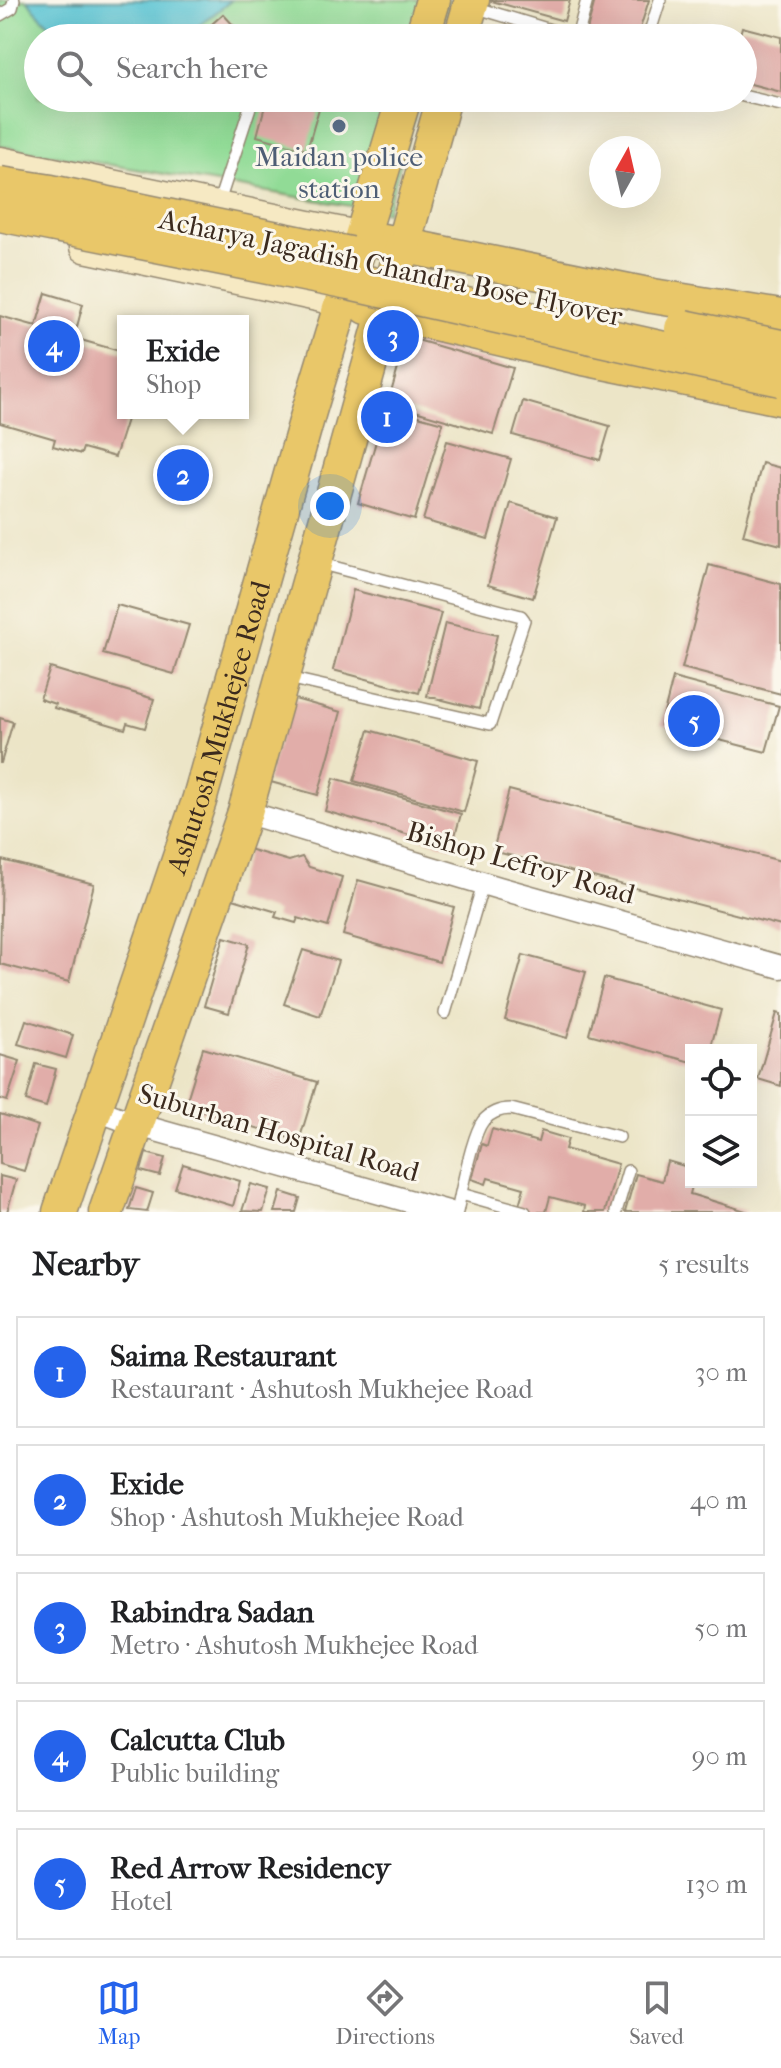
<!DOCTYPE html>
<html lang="en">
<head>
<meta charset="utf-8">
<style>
  body { margin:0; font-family:"IM FELL French Canon",serif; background:#f6f6f6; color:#202124 }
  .controls { position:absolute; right:24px; bottom:24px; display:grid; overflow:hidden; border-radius:0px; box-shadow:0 8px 32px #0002 }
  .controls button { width:72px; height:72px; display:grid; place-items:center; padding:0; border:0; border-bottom:2px solid #e0e0e0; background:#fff; color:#202124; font:40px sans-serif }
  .compass { position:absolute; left:589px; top:136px; width:72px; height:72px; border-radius:50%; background:#fff; box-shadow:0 8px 32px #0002; rotate:8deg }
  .you { position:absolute; left:330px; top:506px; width:28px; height:28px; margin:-20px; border:6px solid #fff; border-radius:50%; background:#1a73e8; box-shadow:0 0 0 12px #1a73e833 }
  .badge { display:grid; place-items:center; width:52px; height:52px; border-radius:50%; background:#2563eb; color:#fff; font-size:26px; font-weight:700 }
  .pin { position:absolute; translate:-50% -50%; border:4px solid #fff; box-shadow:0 2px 8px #0006 }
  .popup { position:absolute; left:117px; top:315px; width:132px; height:104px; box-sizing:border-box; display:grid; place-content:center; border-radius:0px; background:#fff; filter:drop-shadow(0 2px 6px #0005); font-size:26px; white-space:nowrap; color:#757577 }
  .popup b { font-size:30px; color:#202124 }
  .popup::after { content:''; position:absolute; left:50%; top:100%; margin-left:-16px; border:16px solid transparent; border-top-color:#fff }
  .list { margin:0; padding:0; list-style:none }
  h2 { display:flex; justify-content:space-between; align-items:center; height:104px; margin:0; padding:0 32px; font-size:34px }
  h2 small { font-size:26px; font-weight:400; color:#757577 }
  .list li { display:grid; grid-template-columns:52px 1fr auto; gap:24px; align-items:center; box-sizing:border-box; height:112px; margin:0 16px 16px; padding:0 16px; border:2px solid #e0e0e0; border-radius:0px }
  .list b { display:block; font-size:30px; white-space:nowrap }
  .list p { margin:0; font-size:26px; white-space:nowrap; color:#757577 }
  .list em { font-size:26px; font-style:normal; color:#757577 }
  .icon { flex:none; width:44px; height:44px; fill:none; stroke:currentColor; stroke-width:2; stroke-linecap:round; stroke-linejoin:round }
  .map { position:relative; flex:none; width:781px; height:1212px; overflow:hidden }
  .search { position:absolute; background:#fff; box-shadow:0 8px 32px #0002; left:24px; right:24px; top:24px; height:88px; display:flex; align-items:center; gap:20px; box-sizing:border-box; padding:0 28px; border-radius:44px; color:#757577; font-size:30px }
  .sheet { height:744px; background:#fff }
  nav { display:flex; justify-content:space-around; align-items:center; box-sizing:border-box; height:112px; border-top:2px solid #e0e0e0; background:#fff; font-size:22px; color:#757577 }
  nav a { display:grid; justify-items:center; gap:4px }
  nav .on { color:#2563eb }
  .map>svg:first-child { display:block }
  .green { fill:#91db96; stroke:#66825a; stroke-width:2 }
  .water { fill:#59c4d4; stroke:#4a7779; stroke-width:2 }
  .building { fill:#e1ada9 }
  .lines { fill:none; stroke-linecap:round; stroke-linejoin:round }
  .lane-casing { stroke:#948872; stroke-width:14 }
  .street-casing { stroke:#948872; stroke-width:25 }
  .secondary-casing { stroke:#948872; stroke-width:33 }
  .primary-casing { stroke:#948872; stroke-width:37 }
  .lane { stroke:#fff; stroke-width:11 }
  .street { stroke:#fff; stroke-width:22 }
  .secondary { stroke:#f6e9c3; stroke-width:30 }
  .primary { stroke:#e9c769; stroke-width:34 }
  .highway-bridge-casing { stroke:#948872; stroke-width:41; stroke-linecap:butt }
  .highway-bridge { stroke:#e9c769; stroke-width:38 }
  .service-dot { fill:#5c6f8a; stroke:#fbf7ec; stroke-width:3 }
  .labels { text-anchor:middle; stroke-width:6; stroke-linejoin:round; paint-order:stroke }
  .service-label { font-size:28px; fill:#4e5e75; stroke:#fbf7ec }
  .street-label { font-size:28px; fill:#3b2a1e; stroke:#fbf7ec }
</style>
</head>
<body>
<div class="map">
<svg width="781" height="1212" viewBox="0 0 781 1212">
  <rect width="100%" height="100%" fill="#fbf7ec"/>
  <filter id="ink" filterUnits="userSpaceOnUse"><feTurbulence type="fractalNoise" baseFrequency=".0125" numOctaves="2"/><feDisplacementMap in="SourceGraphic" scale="16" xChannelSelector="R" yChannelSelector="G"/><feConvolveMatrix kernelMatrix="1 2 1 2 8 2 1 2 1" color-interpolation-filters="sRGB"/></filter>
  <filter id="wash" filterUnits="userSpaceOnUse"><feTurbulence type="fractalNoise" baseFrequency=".006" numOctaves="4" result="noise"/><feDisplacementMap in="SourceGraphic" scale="32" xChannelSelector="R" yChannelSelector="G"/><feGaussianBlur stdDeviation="1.8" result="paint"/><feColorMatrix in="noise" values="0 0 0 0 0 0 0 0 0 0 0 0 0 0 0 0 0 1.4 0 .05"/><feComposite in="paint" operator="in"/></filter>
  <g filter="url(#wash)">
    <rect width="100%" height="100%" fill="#ece5c7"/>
    <polygon class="green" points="0,0 450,0 439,38 38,38 38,98 421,98 386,212 0,146"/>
    <path class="water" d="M 28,0 L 232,0 L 183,38 L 61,38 C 51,23 37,16 28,0 Z"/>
    <g id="blocks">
      <g class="building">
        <polygon points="488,0 570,0 564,21"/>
        <polygon points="595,0 649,0 637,38 600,38 586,34"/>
        <polygon points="223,14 235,27 221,38 201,38 201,34"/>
        <polygon points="742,27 781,37 781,92 743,82 743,38 739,38"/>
        <polygon points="267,98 322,98 307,150 257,136"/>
        <polygon points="46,293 83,304 74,338 123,352 123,413 129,413 115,457 83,448 81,454 53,446 55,439 0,423 0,316 36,326"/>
        <polygon points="407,337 513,368 493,434 388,403"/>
        <polygon points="523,401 610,426 600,460 513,435"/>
        <polygon points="386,407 443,423 414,520 358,503"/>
        <polygon points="447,441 511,459 488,539 423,520"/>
        <polygon points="762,463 781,468 781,545 743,535"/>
        <polygon points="511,503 557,517 533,598 488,585"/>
        <polygon points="709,565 781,584 781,694 682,668"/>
        <polygon points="353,590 441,613 419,693 333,670"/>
        <polygon points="117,605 189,625 174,674 103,654"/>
        <polygon points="445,623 497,635 479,709 427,696"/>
        <polygon points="50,668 154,699 145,728 127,723 125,729 54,708 55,704 40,699"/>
        <polygon points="673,678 779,706 766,752 661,725"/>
        <polygon points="291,698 341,712 318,795 267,781"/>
        <polygon points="0,718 13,722 1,763 0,763"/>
        <polygon points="369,730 478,761 464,812 354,781"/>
        <polygon points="334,778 461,814 452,847 325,811"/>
        <polygon points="509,790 781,861 781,926 493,851"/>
        <polygon points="248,849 289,861 302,857 309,867 342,877 328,927 298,918 296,923 275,917 277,912 233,899"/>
        <polygon points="2,860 94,884 69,982 0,964"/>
        <polygon points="358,880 454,907 439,962 343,935"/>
        <polygon points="224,937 249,944 229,1013 204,1006"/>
        <polygon points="303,950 338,961 320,1016 284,1004"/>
        <polygon points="523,955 586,972 567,1038 505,1020"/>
        <polygon points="604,978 721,1010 710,1050 691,1050 691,1062 589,1034"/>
        <polygon points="777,1013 781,1014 781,1086 758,1079"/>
        <polygon points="26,1020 73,1035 66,1058 18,1044"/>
        <polygon points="203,1048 317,1082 299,1141 185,1106"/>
        <polygon points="0,1055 20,1061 7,1101 0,1099"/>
        <polygon points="36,1064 56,1069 46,1107 26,1101"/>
        <polygon points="0,1114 38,1126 24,1171 0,1164"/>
        <polygon points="492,1129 538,1142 541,1131 568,1139 565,1149 618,1164 605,1212 584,1212 585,1206 550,1197 546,1212 531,1212 518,1208 524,1188 488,1178 486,1184 472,1179 482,1144 487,1146"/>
        <polygon points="146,1153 165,1158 160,1176 141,1171"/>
        <polygon points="667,1161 691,1168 691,1182 693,1182 690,1194 749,1212 625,1212 636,1174 662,1181"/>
        <polygon points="183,1164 240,1181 233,1206 175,1188"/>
        <polygon points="0,1176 16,1180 7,1212 0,1212"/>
        <polygon points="251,1184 270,1189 263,1212 242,1211"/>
        <polygon points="136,1188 153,1193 147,1212 129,1210"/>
        <polygon points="281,1192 300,1198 296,1212 275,1212"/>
      </g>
    </g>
  </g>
  <g filter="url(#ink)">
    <use href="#blocks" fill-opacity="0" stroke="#948872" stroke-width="2"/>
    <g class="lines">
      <defs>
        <g id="lane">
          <polyline points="474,7 577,38"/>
          <polyline points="0,15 12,8 14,0"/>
          <polyline points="577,38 587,0"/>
          <polyline points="648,38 660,0"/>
          <polyline points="743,96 781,105"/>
          <polyline points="218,205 253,98"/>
          <polyline points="288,678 490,724 524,620 521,616 318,563"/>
          <polyline points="445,1013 483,884"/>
          <polyline points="461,1194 525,1212"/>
          <path d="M 457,1212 C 461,1192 472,1135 483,1121 C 491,1112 500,1109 511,1109 L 619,1137"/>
          <polyline points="616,1212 628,1171"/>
        </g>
        <g id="street">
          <polyline points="245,812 499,888 781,967"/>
          <polyline points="94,1109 138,1125 448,1212"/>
        </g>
        <g id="secondary">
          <polyline points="0,162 362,237"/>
          <polyline points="85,247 341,301"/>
        </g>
        <g id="primary">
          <polyline points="422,38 433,0"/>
          <polyline points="461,38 472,0"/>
          <polyline points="382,241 653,296 781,317"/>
          <polyline points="367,307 579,357 781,398"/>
          <path id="s1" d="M 60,1212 L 199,801 L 309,411 L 404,98"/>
          <polyline points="106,1212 245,812 444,98"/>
        </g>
      </defs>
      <use href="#lane" class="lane-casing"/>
      <use href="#street" class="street-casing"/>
      <use href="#secondary" class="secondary-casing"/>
      <use href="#primary" class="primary-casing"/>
      <use href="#lane" class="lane"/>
      <use href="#street" class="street"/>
      <use href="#secondary" class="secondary"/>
      <use href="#primary" class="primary"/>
      <defs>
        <g id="highway-bridge">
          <polyline points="0,186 51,194 350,256"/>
          <polyline points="0,212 349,281 781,377"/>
          <polyline points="684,329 781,349"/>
        </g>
      </defs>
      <use href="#highway-bridge" class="highway-bridge-casing"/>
      <use href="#highway-bridge" class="highway-bridge"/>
    </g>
  </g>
  <circle class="service-dot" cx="339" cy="126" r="8"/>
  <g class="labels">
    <g class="service-label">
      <text x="339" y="166">Maidan police<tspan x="339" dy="32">station</tspan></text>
    </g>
    <g class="street-label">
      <text transform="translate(391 267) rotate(12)" y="10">Acharya Jagadish Chandra Bose Flyover</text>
      <text dy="10" stroke="none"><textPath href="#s1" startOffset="510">Ashutosh Mukhejee Road</textPath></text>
      <text transform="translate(521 862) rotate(16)" y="10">Bishop Lefroy Road</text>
      <text transform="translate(279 1132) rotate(16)" y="10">Suburban Hospital Road</text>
    </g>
  </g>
</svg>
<div class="controls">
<button><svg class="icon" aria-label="locate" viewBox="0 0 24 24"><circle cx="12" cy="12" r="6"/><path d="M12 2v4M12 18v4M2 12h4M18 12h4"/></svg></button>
<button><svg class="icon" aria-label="layers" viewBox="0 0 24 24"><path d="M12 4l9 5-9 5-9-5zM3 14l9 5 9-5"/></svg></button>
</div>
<svg class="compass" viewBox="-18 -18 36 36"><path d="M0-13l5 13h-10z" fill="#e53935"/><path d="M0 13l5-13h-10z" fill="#757577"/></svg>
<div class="you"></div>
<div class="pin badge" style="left:387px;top:417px">1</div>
<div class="pin badge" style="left:183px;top:475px">2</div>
<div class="popup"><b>Exide</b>Shop</div>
<div class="pin badge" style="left:393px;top:336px">3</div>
<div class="pin badge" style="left:54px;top:346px">4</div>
<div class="pin badge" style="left:694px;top:721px">5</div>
<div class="search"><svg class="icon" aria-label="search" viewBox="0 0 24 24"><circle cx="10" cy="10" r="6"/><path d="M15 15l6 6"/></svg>Search here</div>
</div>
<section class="sheet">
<h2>Nearby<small>5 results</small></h2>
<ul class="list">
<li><span class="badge">1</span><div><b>Saima Restaurant</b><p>Restaurant · Ashutosh Mukhejee Road</p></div><em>30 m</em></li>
<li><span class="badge">2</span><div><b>Exide</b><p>Shop · Ashutosh Mukhejee Road</p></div><em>40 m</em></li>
<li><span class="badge">3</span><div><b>Rabindra Sadan</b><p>Metro · Ashutosh Mukhejee Road</p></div><em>50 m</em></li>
<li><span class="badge">4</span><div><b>Calcutta Club</b><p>Public building</p></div><em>90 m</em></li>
<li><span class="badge">5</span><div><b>Red Arrow Residency</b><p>Hotel</p></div><em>130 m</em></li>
</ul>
</section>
<nav>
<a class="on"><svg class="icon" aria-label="map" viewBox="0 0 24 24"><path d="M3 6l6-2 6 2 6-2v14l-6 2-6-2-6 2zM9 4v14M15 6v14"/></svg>Map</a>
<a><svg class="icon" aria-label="directions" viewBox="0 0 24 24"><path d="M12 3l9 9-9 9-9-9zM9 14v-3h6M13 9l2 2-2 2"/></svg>Directions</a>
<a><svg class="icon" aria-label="saved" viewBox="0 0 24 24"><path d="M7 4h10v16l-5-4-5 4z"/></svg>Saved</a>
</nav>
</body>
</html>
